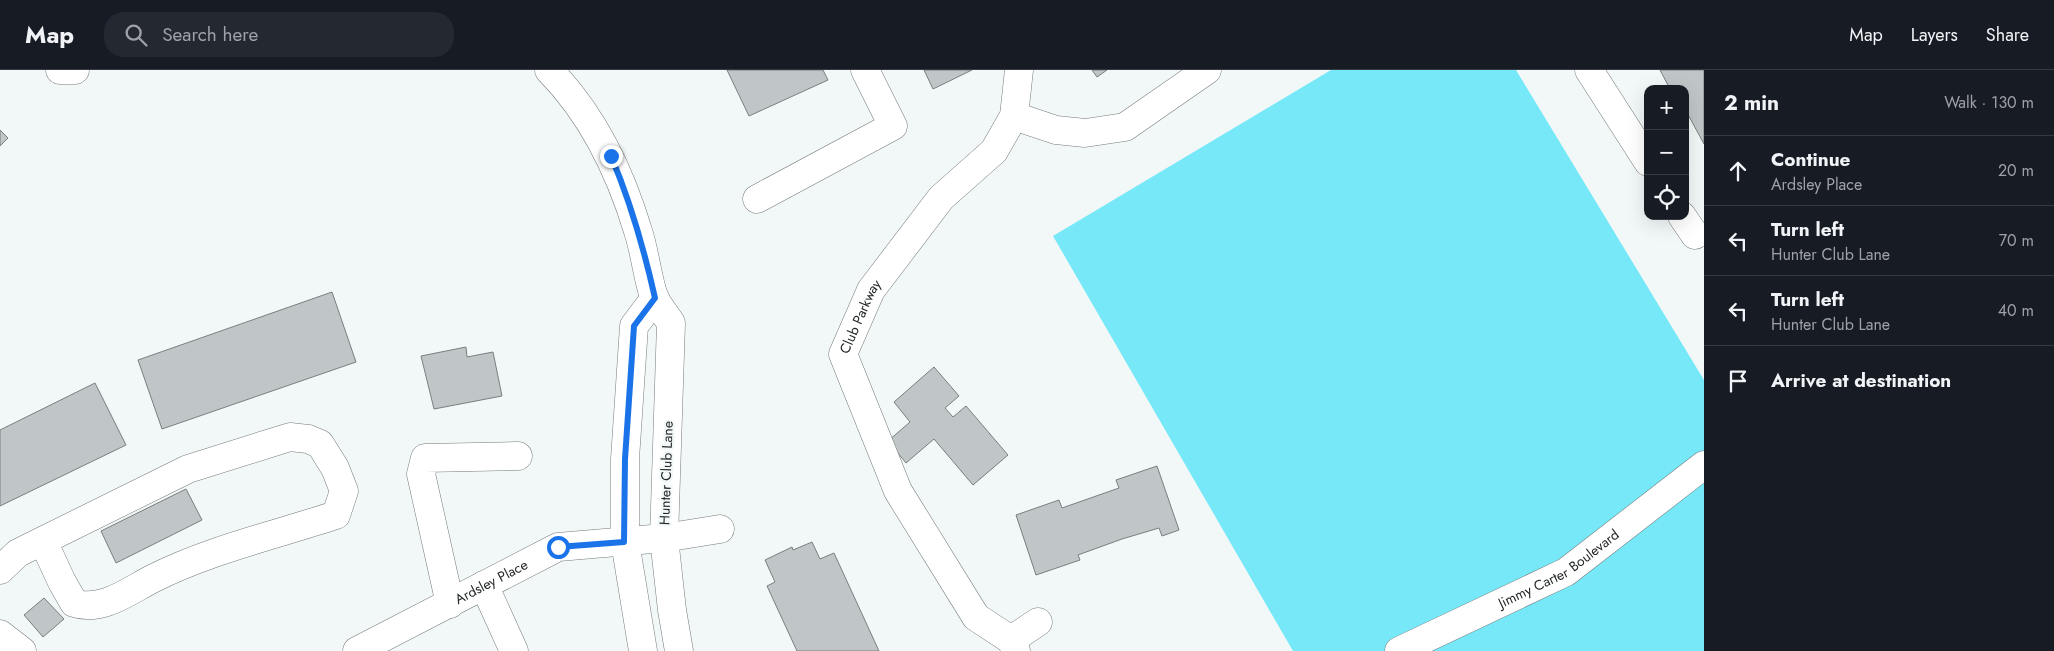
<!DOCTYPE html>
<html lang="en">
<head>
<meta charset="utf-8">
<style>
  body { margin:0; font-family:Jost,sans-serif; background:#242831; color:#f1f3f6 }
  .controls { position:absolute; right:15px; top:15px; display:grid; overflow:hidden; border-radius:10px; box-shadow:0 5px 20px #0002 }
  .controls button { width:45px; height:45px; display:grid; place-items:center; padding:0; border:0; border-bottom:1px solid #363941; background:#171b24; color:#f1f3f6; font:25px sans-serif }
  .stop { position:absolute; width:15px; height:15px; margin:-11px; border:4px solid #1a73e8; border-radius:50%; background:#fff }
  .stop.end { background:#1a73e8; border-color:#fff; box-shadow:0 1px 5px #0008 }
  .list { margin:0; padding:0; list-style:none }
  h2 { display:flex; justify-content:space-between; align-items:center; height:65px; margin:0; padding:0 20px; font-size:21px }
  h2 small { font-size:16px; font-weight:400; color:#9ea1a6 }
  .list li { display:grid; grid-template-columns:32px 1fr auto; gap:15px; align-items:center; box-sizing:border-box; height:70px; padding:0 20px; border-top:1px solid #363941 }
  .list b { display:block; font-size:19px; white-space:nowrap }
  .list p { margin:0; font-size:16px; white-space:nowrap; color:#9ea1a6 }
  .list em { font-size:16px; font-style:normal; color:#9ea1a6 }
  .icon { flex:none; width:28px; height:28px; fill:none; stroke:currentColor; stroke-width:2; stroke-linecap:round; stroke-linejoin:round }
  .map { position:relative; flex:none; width:1704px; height:581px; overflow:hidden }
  header { display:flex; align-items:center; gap:30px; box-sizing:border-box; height:70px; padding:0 25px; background:#171b24; border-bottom:1px solid #363941 }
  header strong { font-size:24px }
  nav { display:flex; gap:28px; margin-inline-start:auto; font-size:18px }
  .search { width:350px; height:45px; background:#242831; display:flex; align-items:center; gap:12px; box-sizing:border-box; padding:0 18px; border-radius:20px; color:#9ea1a6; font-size:19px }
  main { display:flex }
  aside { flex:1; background:#171b24 }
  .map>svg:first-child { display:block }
  .green { fill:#77e8f8 }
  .building { fill:#c0c6c7; stroke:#797e7f }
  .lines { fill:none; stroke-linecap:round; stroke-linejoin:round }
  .minor-casing { stroke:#757a7b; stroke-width:29 }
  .major-casing { stroke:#757a7b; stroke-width:29 }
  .minor { stroke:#fff; stroke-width:28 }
  .major { stroke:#fff; stroke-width:28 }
  .route { stroke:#1a73e8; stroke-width:6 }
  .labels { text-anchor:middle; stroke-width:4.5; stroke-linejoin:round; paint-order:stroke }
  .street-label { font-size:14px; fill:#242727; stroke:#f2f8f8 }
</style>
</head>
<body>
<header>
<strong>Map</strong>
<div class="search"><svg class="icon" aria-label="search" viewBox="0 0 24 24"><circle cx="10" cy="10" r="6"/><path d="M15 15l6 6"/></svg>Search here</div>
<nav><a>Map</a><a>Layers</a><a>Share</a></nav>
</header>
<main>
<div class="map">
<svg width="1704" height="581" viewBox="0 0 1704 581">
  <rect width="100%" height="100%" fill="#f2f8f8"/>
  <polygon class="green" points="1331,0 1516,0 1704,310 1704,581 1293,581 1053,166"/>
  <g class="building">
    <polygon points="727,0 823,0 828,10 749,46"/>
    <polygon points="924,0 972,0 933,19"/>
    <polygon points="1092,0 1107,0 1097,7"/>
    <polygon points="1660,0 1704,0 1704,74 1685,39 1685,19 1670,19"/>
    <polygon points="0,60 8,68 0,76"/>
    <polygon points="332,222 356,292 162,359 138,290"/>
    <polygon points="466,277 467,287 493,282 502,326 434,339 421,286"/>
    <polygon points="934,297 959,326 945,338 953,347 966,336 1008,385 973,415 934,369 906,393 888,371 910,352 894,332"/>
    <polygon points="95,313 126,375 0,436 0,360"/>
    <polygon points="1157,396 1179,460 1162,466 1159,458 1122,469 1078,485 1080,490 1036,505 1016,445 1059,430 1062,438 1119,418 1116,410"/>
    <polygon points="186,419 202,450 116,493 101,461"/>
    <polygon points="812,472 820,489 834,483 879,581 797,581 767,516 775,512 765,490 792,477 793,480"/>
    <polygon points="44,528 64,549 43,567 24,545"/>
  </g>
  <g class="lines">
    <defs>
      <g id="minor">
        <polyline points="60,0 75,0"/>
        <path d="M 549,0 C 593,45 620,101 638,161 C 645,182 647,206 654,227 C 658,236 666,245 671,253 L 664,468 L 672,540 L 679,581"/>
        <polyline points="1589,0 1648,92"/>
        <polyline points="1014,46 1056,60 1085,63 1125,57 1207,0"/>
        <polyline points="757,129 893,56 865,0"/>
        <polyline points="1682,146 1695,165"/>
        <path d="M 0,500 L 18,483 L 188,399 L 290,367 L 308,369 L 320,374 L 335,398 L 344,421 L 336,445 C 275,465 209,480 152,509 C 127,522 102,542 74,533 L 62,512 L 43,471"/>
        <polyline points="484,515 514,581"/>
        <polyline points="450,534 421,404 425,388 518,386"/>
        <polyline points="0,564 22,581"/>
        <polyline points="1011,570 1038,552"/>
        <path id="s1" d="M 357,581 L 558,477 L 664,468 L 720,459"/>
        <polyline points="643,581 625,472 625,389 634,256 655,228"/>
        <path id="s2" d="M 1016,581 L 1011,570 L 976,547 L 898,421 L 843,284 L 871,220 L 941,128 L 994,81 L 1014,46 L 1019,0"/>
      </g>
      <g id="major">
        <path id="s3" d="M 1399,581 L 1566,502 L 1704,395"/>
      </g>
    </defs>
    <use href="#minor" class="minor-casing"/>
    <use href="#major" class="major-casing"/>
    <use href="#minor" class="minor"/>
    <use href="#major" class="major"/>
  </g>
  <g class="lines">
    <path class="route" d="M 558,477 L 624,472 L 625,389 L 634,256 L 655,228 C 644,179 631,133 611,86"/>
  </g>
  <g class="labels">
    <g class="street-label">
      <text dy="5" stroke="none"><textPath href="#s2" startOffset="391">Club Parkway</textPath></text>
      <text transform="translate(666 403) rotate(-88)" y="5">Hunter Club Lane</text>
      <text dy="5" stroke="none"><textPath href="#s3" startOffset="180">Jimmy Carter Boulevard</textPath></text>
      <text dy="5" stroke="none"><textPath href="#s1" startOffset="151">Ardsley Place</textPath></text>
    </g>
  </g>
</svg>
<div class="controls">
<button>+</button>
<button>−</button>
<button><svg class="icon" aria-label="locate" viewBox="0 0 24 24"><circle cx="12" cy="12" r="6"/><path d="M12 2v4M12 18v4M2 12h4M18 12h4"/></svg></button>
</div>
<div class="stop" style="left:558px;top:477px"></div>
<div class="stop end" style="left:611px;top:86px"></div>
</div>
<aside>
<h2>2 min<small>Walk · 130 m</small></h2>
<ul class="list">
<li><svg class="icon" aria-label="ahead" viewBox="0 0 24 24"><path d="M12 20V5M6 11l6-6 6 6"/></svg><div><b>Continue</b><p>Ardsley Place</p></div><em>20 m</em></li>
<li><svg class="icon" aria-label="left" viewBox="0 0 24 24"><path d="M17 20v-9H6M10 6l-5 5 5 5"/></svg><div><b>Turn left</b><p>Hunter Club Lane</p></div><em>70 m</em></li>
<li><svg class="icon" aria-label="left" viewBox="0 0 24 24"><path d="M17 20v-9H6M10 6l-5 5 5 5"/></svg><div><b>Turn left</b><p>Hunter Club Lane</p></div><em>40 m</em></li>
<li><svg class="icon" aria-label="arrive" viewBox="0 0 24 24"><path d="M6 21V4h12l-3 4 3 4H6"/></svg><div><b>Arrive at destination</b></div></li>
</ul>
</aside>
</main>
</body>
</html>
